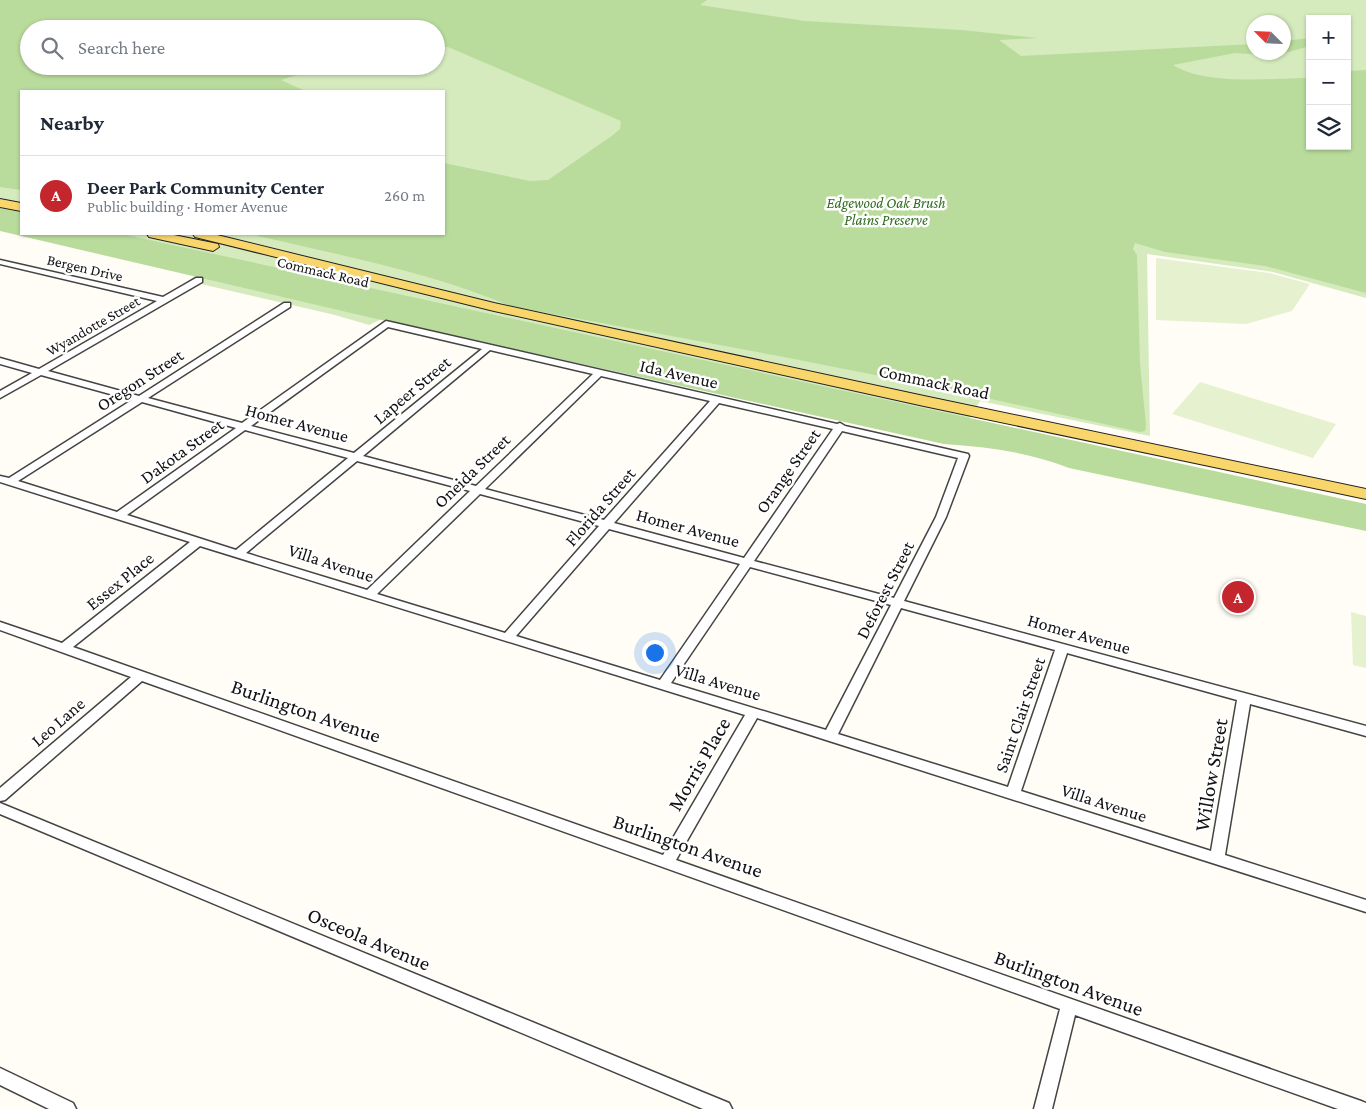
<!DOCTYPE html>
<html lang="en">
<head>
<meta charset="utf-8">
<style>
  body { margin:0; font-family:"Crimson Pro",serif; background:#f2f2f3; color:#1f2937 }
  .controls { position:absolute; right:15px; top:15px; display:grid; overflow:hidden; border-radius:0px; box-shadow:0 1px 4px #0004 }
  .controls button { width:45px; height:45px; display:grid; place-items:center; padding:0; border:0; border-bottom:1px solid #e0e1e3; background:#fff; color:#1f2937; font:25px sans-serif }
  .compass { position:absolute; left:1246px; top:15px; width:45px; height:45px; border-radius:50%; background:#fff; box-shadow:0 1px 4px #0004; rotate:294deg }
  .you { position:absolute; left:654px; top:652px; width:18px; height:18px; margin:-12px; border:4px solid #fff; border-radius:50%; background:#1a73e8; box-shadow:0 0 0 8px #1a73e833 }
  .badge { display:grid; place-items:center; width:32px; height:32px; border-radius:50%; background:#c4262e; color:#fff; font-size:16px; font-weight:700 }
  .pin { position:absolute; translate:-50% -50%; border:2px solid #fff; box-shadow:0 1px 5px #0006 }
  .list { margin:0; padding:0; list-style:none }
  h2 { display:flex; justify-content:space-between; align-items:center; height:65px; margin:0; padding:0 20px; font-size:21px }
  h2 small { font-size:16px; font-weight:400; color:#747a83 }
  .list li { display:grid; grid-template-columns:32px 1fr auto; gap:15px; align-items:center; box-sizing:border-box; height:80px; padding:0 20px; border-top:1px solid #e0e1e3 }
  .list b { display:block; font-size:19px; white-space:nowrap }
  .list p { margin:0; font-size:16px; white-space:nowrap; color:#747a83 }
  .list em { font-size:16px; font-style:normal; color:#747a83 }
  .icon { flex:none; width:28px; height:28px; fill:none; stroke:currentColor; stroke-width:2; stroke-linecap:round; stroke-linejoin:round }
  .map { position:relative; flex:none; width:1366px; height:1109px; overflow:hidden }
  .search { position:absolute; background:#fff; box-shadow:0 1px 4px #0004; left:20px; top:20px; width:425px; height:55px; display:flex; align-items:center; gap:12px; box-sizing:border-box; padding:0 18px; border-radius:28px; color:#747a83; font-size:19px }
  .panel { position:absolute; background:#fff; box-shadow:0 1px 4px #0004; left:20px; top:90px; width:425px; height:145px; border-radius:0px }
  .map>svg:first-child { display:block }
  .green { fill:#d5ebbd; fill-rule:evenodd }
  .forest { fill:#b9dc9c }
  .pitch { fill:#e6f2cf }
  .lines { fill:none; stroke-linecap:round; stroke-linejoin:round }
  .street-casing { stroke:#444; stroke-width:3 }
  .primary-casing { stroke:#222; stroke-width:2 }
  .street { fill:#fff; fill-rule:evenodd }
  .primary { fill:#f9d66b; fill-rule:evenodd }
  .labels { text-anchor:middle; stroke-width:5; stroke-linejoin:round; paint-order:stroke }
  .far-park-label { font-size:15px; font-style:italic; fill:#2f6b1f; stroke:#fff }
  .far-street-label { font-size:15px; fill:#111; stroke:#fff }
  .street-label { font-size:18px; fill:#111; stroke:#fff }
  .near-street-label { font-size:21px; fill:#111; stroke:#fff }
</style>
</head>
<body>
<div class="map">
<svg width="1366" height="1109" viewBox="0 0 1366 1109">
  <rect width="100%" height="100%" fill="#fffdf5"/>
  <path class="green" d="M 0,0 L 1366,0 L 1366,298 L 1273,272 L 1147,254 L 1150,436 L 980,401 L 955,443 L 386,317 L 369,325 L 335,315 L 188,281 L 196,275 L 0,230 ZM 1310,19 L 1347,19 L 1347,146 L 1310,146 ZM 1254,22 L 1284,22 L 1284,52 L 1254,52 ZM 29,29 L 436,29 L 436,66 L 29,66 ZM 21,91 L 444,91 L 444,234 L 21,234 Z"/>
  <g class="forest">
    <path d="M 0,0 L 707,0 L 700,5 L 805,21 L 962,30 L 1038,38 L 999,40 L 1021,56 L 1253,44 L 1254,52 L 1284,52 L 1284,41 L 1310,38 L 1310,46 L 1274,56 L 1235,53 L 1173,65 C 1207,86 1270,78 1310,78 L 1310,146 L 1347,146 L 1347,71 L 1366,70 L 1366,293 L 1265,266 L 1165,252 L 1135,243 L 1133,249 L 1137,255 L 1140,364 L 1146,425 L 1145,431 L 1140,432 L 955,391 L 784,357 L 510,306 C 430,272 343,256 258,236 L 257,234 L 444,234 L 444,163 L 530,181 L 548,180 L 613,135 L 620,129 L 621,121 L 448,47 L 436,48 L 436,29 L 29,29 L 29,66 L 290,66 L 307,72 L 281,80 L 305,91 L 21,91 L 21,190 L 0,187 Z"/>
    <path d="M 0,208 L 21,212 L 21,234 L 122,234 L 1366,504 L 1366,531 L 1069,468 C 1029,452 987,447 944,444 L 368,317 L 0,231 Z"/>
  </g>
  <g class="pitch">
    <polygon points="1156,258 1269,273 1310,284 1292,311 1246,324 1156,320"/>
    <polygon points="1200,382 1336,424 1313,458 1172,414"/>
    <polygon points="1351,612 1366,616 1366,668 1353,665"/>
  </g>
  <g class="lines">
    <defs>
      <g id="street">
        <path d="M 0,260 L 163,297 L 196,278 L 202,278 L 202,282 L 48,371 L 139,396 L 284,303 L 290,303 L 290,307 L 148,398 L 242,423 L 386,321 L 837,424 L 840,423 L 845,426 L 968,454 L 969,456 L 946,517 L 904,601 L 1366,726 L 1366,736 L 1250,704 L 1225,855 L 1366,900 L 1366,912 L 757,718 L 676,860 L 1361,1101 L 1366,1103 L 1366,1109 L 1338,1109 L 1075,1015 L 1052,1109 L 1034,1109 L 1060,1009 L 142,681 L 5,800 L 0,801 L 0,788 L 131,677 L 0,630 L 0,622 L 62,643 L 190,542 L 0,482 L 0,476 L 9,478 L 132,400 L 41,375 L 0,398 L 0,391 L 32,373 L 0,364 L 0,358 L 39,369 L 157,301 L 0,264 ZM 388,327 L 482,349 L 354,453 L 251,426 ZM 490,350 L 593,374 L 476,486 L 363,456 ZM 601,376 L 710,401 L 604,520 L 485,489 ZM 142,402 L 236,428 L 117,512 L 18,481 ZM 719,403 L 833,429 L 744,558 L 614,523 ZM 245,430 L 348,458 L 236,550 L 127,515 ZM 842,431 L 958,458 L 936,517 L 894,598 L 754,561 ZM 357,461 L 470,491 L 367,590 L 246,553 ZM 480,494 L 599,526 L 505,633 L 377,594 ZM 609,529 L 740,564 L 660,680 L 516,636 ZM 200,546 L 745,715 L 663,855 L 73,647 ZM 750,567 L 891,605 L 826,730 L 671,683 ZM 901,608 L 1055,650 L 1008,787 L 838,734 ZM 1067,653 L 1237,700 L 1211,851 L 1021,791 Z"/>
        <polygon points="0,803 729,1103 732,1109 703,1109 0,814"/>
        <polygon points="0,1068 73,1103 76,1109 49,1109 0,1085"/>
      </g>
      <g id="primary">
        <polygon points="0,199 21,203 21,211 0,207"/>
        <polygon points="147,234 169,234 218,244 219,247 213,251 149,237"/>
        <polygon points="193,234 213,234 494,303 924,396 1366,489 1366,499 924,406 494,311 195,237"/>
      </g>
    </defs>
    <use href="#street" class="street-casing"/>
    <use href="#primary" class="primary-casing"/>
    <use href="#street" class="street"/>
    <use href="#primary" class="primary"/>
  </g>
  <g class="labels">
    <g class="far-park-label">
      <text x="886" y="208">Edgewood Oak Brush<tspan x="886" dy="17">Plains Preserve</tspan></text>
    </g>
    <g class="far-street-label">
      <text transform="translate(85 268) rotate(13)" y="5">Bergen Drive</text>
      <text transform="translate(323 272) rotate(13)" y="5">Commack Road</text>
      <text transform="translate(93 326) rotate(-30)" y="5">Wyandotte Street</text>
    </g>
    <g class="street-label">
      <text transform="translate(679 374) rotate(13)" y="6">Ida Avenue</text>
      <text transform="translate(140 380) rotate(-33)" y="6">Oregon Street</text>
      <text transform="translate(934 382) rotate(12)" y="6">Commack Road</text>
      <text transform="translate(412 390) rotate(-40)" y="6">Lapeer Street</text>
      <text transform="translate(297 423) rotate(15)" y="6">Homer Avenue</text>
      <text transform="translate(182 451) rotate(-36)" y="6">Dakota Street</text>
      <text transform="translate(472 471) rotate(-44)" y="6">Oneida Street</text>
      <text transform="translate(788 471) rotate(-55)" y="6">Orange Street</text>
      <text transform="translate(600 507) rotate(-49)" y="6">Florida Street</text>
      <text transform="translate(688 528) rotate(15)" y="6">Homer Avenue</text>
      <text transform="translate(331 563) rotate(18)" y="6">Villa Avenue</text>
      <text transform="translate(120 581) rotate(-39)" y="6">Essex Place</text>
      <text transform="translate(885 590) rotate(-63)" y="6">Deforest Street</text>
      <text transform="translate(1079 634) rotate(16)" y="6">Homer Avenue</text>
      <text transform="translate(718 682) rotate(17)" y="6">Villa Avenue</text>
      <text transform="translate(1020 715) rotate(-71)" y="6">Saint Clair Street</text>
      <text transform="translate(58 722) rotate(-41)" y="6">Leo Lane</text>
      <text transform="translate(1104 803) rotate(18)" y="6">Villa Avenue</text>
    </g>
    <g class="near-street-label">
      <text transform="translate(306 711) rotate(19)" y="7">Burlington Avenue</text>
      <text transform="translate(699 764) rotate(-60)" y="7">Morris Place</text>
      <text transform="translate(1211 775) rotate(-80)" y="7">Willow Street</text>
      <text transform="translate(688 846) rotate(19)" y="7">Burlington Avenue</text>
      <text transform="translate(369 939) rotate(23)" y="7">Osceola Avenue</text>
      <text transform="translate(1069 983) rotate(20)" y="7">Burlington Avenue</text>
    </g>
  </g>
</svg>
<div class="controls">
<button>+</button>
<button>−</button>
<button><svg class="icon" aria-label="layers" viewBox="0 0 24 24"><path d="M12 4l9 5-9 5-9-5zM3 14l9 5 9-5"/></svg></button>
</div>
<svg class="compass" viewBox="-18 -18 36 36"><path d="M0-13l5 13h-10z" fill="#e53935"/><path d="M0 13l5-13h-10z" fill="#747a83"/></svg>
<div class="you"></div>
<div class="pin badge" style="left:1238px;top:597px">A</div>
<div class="search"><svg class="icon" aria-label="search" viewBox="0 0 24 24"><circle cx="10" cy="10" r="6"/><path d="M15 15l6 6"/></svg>Search here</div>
<section class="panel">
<h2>Nearby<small></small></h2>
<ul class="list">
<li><span class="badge">A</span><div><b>Deer Park Community Center</b><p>Public building · Homer Avenue</p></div><em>260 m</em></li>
</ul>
</section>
</div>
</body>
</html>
